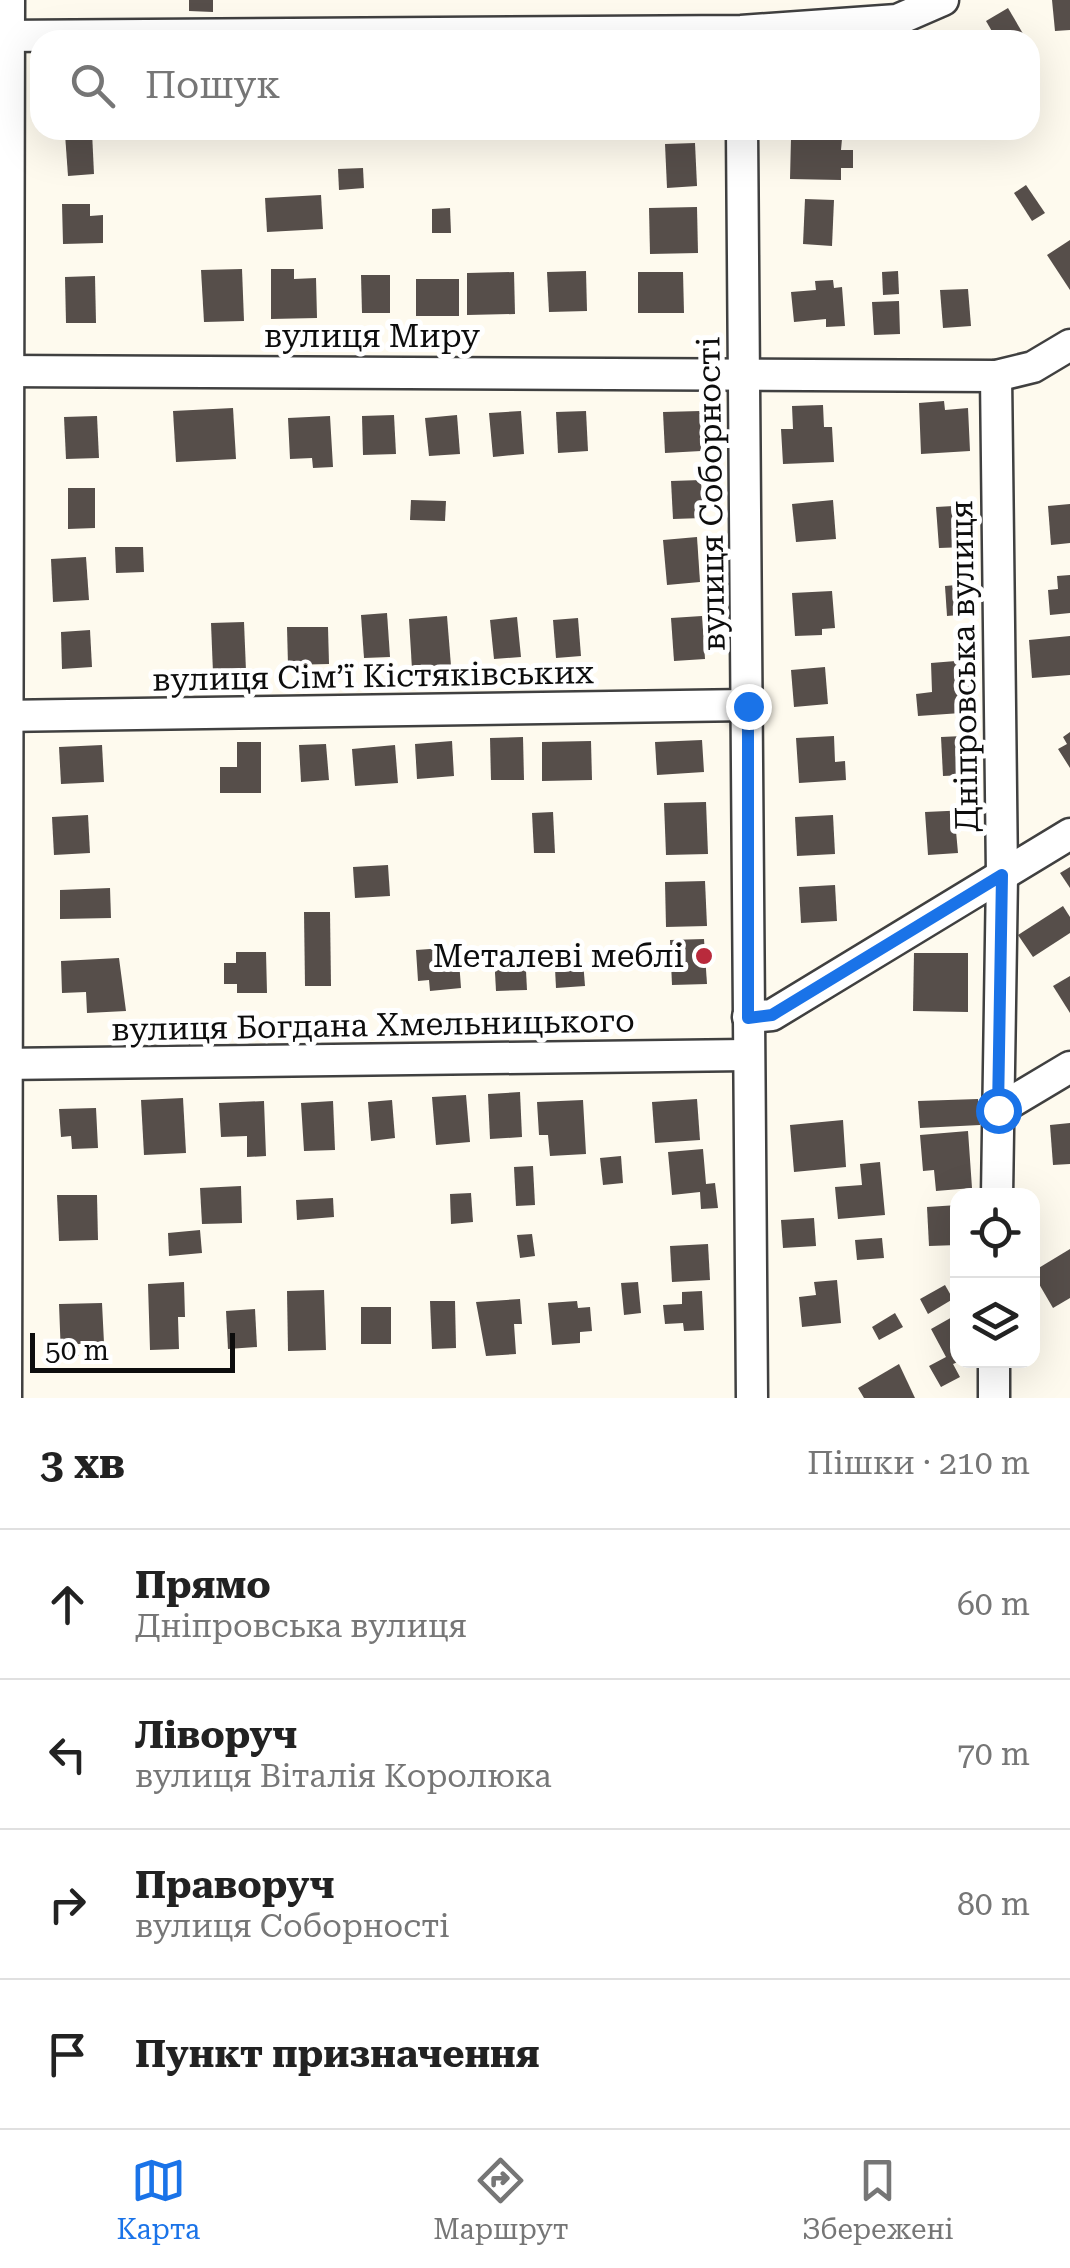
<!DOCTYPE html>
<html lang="uk">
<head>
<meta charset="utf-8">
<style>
  body { margin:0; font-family:"Roboto Serif",serif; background:#f2f2f2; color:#222 }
  .controls { position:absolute; right:30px; bottom:30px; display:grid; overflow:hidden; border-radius:20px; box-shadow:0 10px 40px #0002 }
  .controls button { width:90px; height:90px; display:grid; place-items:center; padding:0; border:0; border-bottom:2px solid #e0e0e0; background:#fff; color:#222; font:50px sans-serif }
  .scale { position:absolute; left:30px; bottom:25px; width:205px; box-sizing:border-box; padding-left:10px; border:5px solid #0d0d0d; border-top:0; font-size:28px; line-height:35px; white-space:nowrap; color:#0d0d0d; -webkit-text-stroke:8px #fff; paint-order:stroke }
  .stop { position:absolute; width:30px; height:30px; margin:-22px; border:8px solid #1a73e8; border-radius:50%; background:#fff }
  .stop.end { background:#1a73e8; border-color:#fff; box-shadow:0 2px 10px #0008 }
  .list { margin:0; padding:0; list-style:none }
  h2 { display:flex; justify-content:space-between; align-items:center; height:130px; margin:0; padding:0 40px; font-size:42px }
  h2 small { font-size:32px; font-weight:400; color:#767676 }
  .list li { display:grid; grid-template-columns:65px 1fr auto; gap:30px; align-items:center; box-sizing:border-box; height:150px; padding:0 40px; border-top:2px solid #e0e0e0 }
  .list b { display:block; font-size:38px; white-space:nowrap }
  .list p { margin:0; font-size:32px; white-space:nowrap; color:#767676 }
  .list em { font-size:32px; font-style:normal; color:#767676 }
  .icon { flex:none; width:55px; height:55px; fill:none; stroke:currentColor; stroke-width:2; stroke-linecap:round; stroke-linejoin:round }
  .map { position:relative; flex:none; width:1070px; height:1398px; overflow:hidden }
  .search { position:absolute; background:#fff; box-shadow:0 10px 40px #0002; left:30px; right:30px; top:30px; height:110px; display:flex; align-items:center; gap:25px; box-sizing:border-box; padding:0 35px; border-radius:30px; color:#767676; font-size:38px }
  .sheet { height:730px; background:#fff }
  nav { display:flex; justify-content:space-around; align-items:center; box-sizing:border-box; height:140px; border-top:2px solid #e0e0e0; background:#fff; font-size:28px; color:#767676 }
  nav a { display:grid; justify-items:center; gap:5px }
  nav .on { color:#1a73e8 }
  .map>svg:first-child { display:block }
  .building { fill:#564e4a }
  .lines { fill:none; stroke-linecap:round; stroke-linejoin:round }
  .street-casing { stroke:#404040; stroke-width:35 }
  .street { stroke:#fff; stroke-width:30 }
  .route { stroke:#1a73e8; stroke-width:12 }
  .poi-dot { fill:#b92a3c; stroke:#fff; stroke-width:4 }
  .labels { text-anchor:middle; stroke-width:10; stroke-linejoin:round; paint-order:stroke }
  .street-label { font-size:32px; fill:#0d0d0d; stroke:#fff }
  .poi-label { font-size:32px; fill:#0d0d0d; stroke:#fff; text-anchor:end }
</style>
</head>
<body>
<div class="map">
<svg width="1070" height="1398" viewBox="0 0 1070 1398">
  <rect width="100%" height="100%" fill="#fefaee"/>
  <g class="building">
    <polygon points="189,0 213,0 213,12 189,11"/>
    <polygon points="1052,0 1070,0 1070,30 1055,31"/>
    <polygon points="1008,8 1025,37 1020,40 997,40 986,21"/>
    <polygon points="92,132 94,174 68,176 65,134"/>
    <polygon points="791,138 842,139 841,150 853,150 853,168 841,168 841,180 790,179"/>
    <polygon points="695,143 697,186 667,188 665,144"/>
    <polygon points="363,168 364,188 339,190 338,169"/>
    <polygon points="1026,185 1045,213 1032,221 1014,193"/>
    <polygon points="321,195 323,229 267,232 265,198"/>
    <polygon points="805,199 834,200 832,246 803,244"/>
    <polygon points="62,204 90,204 90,216 103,215 103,243 63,244"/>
    <polygon points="697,207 698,253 650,254 649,208"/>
    <polygon points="450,208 451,233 432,233 432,209"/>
    <polygon points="1070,240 1070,290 1047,255"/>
    <polygon points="242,269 244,321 204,322 201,270"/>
    <polygon points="271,269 294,269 294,279 316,278 317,318 271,319"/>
    <polygon points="586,271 587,311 549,312 547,272"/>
    <polygon points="898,271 899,294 883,295 882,272"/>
    <polygon points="514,272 515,314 467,315 467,273"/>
    <polygon points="638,272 683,272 684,313 638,313"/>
    <polygon points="361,275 390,275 390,313 362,313"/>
    <polygon points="95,276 96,323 66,323 65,277"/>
    <rect x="416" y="279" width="43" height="37"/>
    <polygon points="833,280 834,288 842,287 845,326 826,327 826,319 794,322 791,292 816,290 815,281"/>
    <polygon points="968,289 971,326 943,328 940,290"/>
    <polygon points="899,301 900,334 874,335 872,302"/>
    <polygon points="944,401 945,410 968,408 970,451 921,454 919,403"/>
    <polygon points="823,405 824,427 832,427 834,462 783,464 781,429 793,429 792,406"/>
    <polygon points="233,408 236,459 176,462 173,411"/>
    <polygon points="521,411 524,454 493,457 489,413"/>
    <polygon points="586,411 588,451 558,453 556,412"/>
    <polygon points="700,411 701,451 665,453 663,412"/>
    <polygon points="394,415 396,454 363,455 362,416"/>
    <polygon points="457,415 460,454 429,456 425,418"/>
    <polygon points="97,416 99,458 66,459 64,417"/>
    <polygon points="330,416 333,467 313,468 312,458 290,459 288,418"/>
    <polygon points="701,480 703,518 673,519 671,481"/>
    <polygon points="68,488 95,488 95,528 68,529"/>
    <polygon points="411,500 446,501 445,521 410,520"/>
    <polygon points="833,500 836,539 796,542 792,504"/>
    <polygon points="1070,504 1070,543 1051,545 1048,506"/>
    <polygon points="971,505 972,523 965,524 966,547 939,548 936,507"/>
    <polygon points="697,537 700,582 667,585 663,540"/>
    <polygon points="115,547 143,547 144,572 116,573"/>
    <polygon points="86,557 89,600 53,602 51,559"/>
    <polygon points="1070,575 1070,613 1050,615 1048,590 1058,589 1057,576"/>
    <polygon points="968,584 970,614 947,616 945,586"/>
    <polygon points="832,591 835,628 822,629 822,635 795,636 792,593"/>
    <polygon points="387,613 390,657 364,658 361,615"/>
    <polygon points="447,616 451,666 412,669 409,619"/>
    <polygon points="702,616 705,659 674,661 671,618"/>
    <polygon points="517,617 521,657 494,659 490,620"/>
    <polygon points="578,618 581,656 556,658 553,620"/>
    <polygon points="244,622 246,671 213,673 211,623"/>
    <polygon points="287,627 328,627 329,664 288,665"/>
    <polygon points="90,630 92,667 62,669 61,632"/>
    <polygon points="1070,636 1070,675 1032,678 1029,640"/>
    <polygon points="968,660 970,693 960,693 961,713 918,716 916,694 932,692 931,663"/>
    <polygon points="825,667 828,704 794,707 791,670"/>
    <polygon points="1070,732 1070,768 1058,749 1067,744 1063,737"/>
    <polygon points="834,736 835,762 845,761 846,780 799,783 796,738"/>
    <polygon points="963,736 965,775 943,776 941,737"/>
    <polygon points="523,737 524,780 491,780 490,738"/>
    <polygon points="702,740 704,772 657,775 655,742"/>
    <polygon points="452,741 454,776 417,779 415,744"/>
    <polygon points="591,741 592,780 542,781 542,742"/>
    <polygon points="237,742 261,742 261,793 220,793 220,767 237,767"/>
    <polygon points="326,744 329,780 301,782 299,745"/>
    <polygon points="102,745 104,782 61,784 59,747"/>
    <polygon points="395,745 398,783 355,786 352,749"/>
    <polygon points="706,802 708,854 666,855 664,803"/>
    <polygon points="969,810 970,830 956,831 958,853 928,855 925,812"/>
    <polygon points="553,812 555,853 534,853 532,813"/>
    <polygon points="88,815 90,853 54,855 52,817"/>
    <polygon points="833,815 835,854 797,856 795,817"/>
    <polygon points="388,865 390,896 355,898 353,867"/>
    <polygon points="1070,867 1070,888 1060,873"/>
    <polygon points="705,881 707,926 666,927 665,882"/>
    <polygon points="835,885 837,921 801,923 799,887"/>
    <polygon points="110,888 111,918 60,919 60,890"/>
    <polygon points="1063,906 1070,917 1070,933 1033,957 1018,935"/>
    <polygon points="304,912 330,912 331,986 305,986"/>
    <polygon points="704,939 707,984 672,985 670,940"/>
    <polygon points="458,947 461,988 430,991 429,980 418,981 416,950"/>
    <polygon points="582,948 585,986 556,988 554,949"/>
    <polygon points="236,952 266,952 267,993 237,993 237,984 224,984 224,963 236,963"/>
    <polygon points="525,952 527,990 496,991 494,954"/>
    <polygon points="914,953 968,953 968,1012 913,1011"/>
    <polygon points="119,958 126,1011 87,1013 86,992 62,993 61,961"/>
    <polygon points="1070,976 1070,1013 1053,986"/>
    <polygon points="520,1092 522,1137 490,1139 488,1094"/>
    <polygon points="466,1095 470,1142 436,1145 432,1097"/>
    <polygon points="183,1098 186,1153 144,1155 141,1100"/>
    <polygon points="697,1099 700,1140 655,1143 652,1102"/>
    <polygon points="978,1099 980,1125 920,1128 918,1101"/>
    <polygon points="392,1100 395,1138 371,1141 368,1102"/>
    <polygon points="583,1100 586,1154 550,1156 548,1135 539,1135 537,1102"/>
    <polygon points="264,1101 266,1156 247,1157 247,1136 221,1137 219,1103"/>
    <polygon points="333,1101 335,1150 304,1151 301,1103"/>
    <polygon points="96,1108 98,1148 72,1149 71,1136 61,1137 59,1109"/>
    <polygon points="843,1120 846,1167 794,1172 790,1125"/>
    <polygon points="1070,1123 1070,1164 1053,1165 1050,1125"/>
    <polygon points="968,1131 972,1188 936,1191 934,1170 923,1171 920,1135"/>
    <polygon points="703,1149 706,1184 715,1183 718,1208 701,1209 700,1192 672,1195 668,1152"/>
    <polygon points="621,1156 623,1183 603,1185 600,1158"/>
    <polygon points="880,1162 885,1215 838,1219 835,1187 862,1185 860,1164"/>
    <polygon points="533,1166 535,1205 516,1206 514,1167"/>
    <polygon points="241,1186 242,1223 202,1224 200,1188"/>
    <polygon points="471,1193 473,1222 451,1224 450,1194"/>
    <polygon points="57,1195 97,1195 98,1240 59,1241"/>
    <polygon points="333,1198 334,1217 297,1220 296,1200"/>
    <polygon points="958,1205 958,1245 929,1246 927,1207"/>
    <polygon points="814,1218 816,1246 783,1248 781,1220"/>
    <polygon points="200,1230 202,1253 169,1256 168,1233"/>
    <polygon points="532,1234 535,1256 520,1258 517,1235"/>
    <polygon points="882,1238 884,1258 857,1260 855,1240"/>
    <polygon points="708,1244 710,1280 672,1282 670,1246"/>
    <polygon points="1070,1249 1070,1298 1053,1308 1032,1272"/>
    <polygon points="837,1280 841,1323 802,1327 799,1297 816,1295 814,1282"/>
    <polygon points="184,1282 185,1317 178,1317 179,1349 150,1350 148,1284"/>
    <polygon points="638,1282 641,1313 624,1315 621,1283"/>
    <polygon points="945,1285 953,1299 928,1314 920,1299"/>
    <polygon points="324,1290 326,1350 288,1351 287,1291"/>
    <polygon points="702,1291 704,1330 684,1331 683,1323 665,1324 663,1305 682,1304 682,1292"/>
    <polygon points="520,1299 522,1324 514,1324 516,1354 486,1356 476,1302"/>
    <polygon points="430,1301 455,1301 456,1348 432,1349"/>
    <polygon points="577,1301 578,1308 590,1307 592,1331 580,1332 580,1343 552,1345 548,1303"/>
    <polygon points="102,1303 104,1343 78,1344 79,1356 61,1356 59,1304"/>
    <rect x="361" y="1307" width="30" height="37"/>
    <polygon points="255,1309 257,1347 228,1349 226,1311"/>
    <polygon points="895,1313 903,1327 879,1340 872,1327"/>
    <polygon points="954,1316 958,1362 953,1364 960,1377 941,1387 929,1366 946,1357 931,1329"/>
    <polygon points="899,1364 915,1398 864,1398 858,1388"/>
  </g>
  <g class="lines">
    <defs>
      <g id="street">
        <polyline points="0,36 741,31 897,20 943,0"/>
        <polyline points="742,130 752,1398"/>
        <polyline points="0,371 996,376 1033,367 1070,345"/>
        <polyline points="996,376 1002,875 997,1196"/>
        <polyline points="0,716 748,705"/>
        <polyline points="748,1017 772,1015 1070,834"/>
        <polyline points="0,1064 747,1055"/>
        <polyline points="998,1110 1070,1067"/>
        <polyline points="6,1398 9,0"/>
        <polyline points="994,1398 994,1360"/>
      </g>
    </defs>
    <use href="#street" class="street-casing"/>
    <use href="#street" class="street"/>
  </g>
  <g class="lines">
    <polyline class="route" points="748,706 748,1018 772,1015 1002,875 998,1110"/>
  </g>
  <circle class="poi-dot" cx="704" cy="956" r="10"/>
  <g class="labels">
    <g class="street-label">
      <text x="372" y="347">вулиця Миру</text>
      <text transform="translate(711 494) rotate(-91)" y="11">вулиця Соборності</text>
      <text transform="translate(964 666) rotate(-91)" y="11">Дніпровська вулиця</text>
      <text transform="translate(373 676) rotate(-1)" y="11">вулиця Сімʼї Кістяківських</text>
      <text transform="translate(373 1025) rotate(-1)" y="11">вулиця Богдана Хмельницького</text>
    </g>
    <g class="poi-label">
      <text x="684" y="967">Металеві меблі</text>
    </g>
  </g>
</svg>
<div class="controls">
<button><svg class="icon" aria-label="locate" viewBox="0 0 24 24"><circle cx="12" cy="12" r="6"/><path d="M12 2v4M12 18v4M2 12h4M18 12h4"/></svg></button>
<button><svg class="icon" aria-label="layers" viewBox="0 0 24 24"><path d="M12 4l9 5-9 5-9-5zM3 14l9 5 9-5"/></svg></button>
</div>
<div class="scale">50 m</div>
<div class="stop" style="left:998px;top:1110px"></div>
<div class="stop end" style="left:748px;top:706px"></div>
<div class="search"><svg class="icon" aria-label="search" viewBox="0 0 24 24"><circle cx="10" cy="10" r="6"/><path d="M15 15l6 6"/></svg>Пошук</div>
</div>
<section class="sheet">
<h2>3 хв<small>Пішки · 210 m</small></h2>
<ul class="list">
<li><svg class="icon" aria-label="ahead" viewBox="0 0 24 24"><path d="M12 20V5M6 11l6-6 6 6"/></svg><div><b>Прямо</b><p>Дніпровська вулиця</p></div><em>60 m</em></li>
<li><svg class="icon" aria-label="left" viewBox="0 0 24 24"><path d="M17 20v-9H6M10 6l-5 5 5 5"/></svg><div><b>Ліворуч</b><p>вулиця Віталія Королюка</p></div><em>70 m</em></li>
<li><svg class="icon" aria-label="right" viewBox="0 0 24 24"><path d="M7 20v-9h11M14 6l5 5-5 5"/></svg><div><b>Праворуч</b><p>вулиця Соборності</p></div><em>80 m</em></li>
<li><svg class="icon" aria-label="arrive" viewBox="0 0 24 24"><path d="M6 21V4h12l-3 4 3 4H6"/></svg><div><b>Пункт призначення</b></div></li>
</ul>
</section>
<nav>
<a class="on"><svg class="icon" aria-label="map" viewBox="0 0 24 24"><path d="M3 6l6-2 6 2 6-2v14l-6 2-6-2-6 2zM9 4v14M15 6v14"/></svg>Карта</a>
<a><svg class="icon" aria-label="directions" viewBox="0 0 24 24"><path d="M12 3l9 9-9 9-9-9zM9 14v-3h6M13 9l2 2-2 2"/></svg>Маршрут</a>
<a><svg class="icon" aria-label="saved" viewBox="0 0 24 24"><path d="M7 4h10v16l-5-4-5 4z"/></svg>Збережені</a>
</nav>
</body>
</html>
